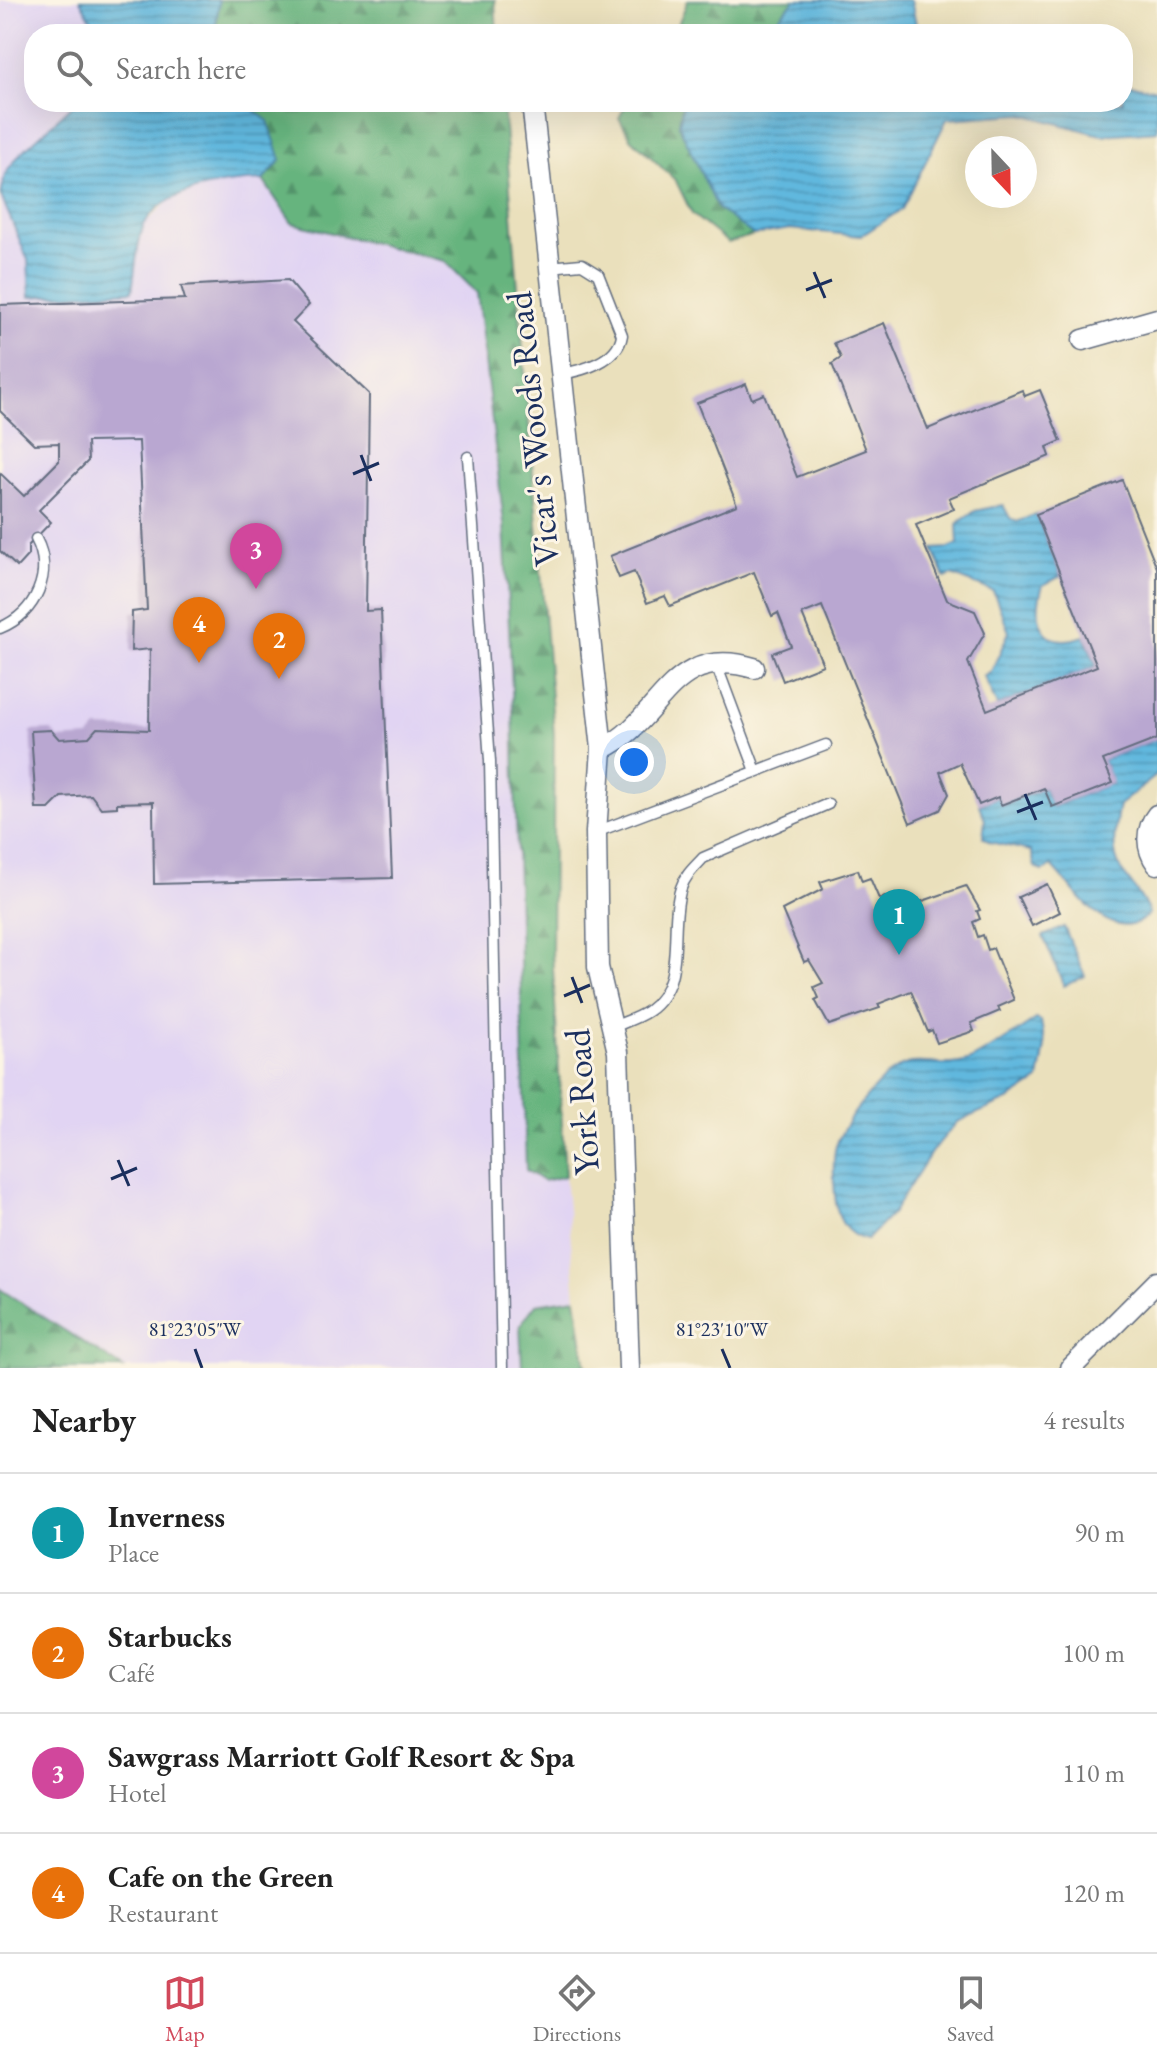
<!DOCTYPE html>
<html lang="en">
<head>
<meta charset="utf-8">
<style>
  body { margin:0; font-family:"EB Garamond",serif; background:#f6f6f6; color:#222 }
  .compass { position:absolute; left:965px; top:136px; width:72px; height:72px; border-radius:50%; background:#fff; box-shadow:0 8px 32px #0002; rotate:158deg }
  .you { position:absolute; left:634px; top:762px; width:28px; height:28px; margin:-20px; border:6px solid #fff; border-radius:50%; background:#1a73e8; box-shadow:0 0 0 12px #1a73e833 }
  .badge { display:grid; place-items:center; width:52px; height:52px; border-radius:50%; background:#d1495b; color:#fff; font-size:26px; font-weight:700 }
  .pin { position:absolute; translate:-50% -66px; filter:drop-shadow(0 2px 4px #0008) }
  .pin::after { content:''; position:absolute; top:42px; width:28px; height:24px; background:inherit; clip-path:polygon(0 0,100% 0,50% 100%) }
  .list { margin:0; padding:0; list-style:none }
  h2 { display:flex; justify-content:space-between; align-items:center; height:104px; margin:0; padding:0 32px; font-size:34px }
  h2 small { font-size:26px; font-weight:400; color:#767676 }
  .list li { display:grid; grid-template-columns:52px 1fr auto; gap:24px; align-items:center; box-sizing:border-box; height:120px; padding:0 32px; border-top:2px solid #e0e0e0 }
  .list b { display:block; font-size:30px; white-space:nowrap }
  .list p { margin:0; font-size:26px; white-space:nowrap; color:#767676 }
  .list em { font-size:26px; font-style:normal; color:#767676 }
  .icon { flex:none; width:44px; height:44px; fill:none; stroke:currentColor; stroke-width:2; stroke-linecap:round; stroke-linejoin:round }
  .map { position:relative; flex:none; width:1157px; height:1368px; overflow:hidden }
  .search { position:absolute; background:#fff; box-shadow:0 8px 32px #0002; left:24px; right:24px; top:24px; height:88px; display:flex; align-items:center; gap:20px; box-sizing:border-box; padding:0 28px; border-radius:32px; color:#767676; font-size:30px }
  .sheet { height:584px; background:#fff }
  nav { display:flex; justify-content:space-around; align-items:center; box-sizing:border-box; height:112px; border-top:2px solid #e0e0e0; background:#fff; font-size:22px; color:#767676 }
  nav a { display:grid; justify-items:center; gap:4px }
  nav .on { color:#d1495b }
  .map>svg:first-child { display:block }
  .built { fill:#e1d4f3 }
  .forest { fill:url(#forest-firs); stroke:#40726e; stroke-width:2 }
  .water { fill:url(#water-rules); stroke:#3e749e; stroke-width:2 }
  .building { fill:#b9a7d1 }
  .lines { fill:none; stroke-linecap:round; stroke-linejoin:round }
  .service-casing { stroke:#636d7f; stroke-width:13 }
  .minor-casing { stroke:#636d7f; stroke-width:23 }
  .service { stroke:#fff; stroke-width:10 }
  .minor { stroke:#fff; stroke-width:20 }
  .ticks { fill:none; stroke:#1b2f5e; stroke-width:3 }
  .labels { text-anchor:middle; stroke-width:6; stroke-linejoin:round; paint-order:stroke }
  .street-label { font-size:36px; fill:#1b2f5e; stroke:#fcf5e5 }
  .ticks-label { font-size:20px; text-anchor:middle; fill:#1b2f5e; stroke:#fcf5e5; stroke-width:6; stroke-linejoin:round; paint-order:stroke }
</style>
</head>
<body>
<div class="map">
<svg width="1157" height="1368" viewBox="0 0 1157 1368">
  <defs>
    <pattern id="forest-firs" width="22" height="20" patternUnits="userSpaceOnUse" patternTransform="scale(2)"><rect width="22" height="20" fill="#66b47e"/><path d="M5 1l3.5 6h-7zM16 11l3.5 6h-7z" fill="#53936a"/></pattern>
    <pattern id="water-rules" width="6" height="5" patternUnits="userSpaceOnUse" patternTransform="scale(2)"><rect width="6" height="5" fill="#61b8de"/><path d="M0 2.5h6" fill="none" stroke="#4f96b7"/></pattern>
  </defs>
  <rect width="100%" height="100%" fill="#fcf5e5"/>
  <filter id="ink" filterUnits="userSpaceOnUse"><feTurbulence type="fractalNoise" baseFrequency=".0125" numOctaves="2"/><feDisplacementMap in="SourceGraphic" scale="16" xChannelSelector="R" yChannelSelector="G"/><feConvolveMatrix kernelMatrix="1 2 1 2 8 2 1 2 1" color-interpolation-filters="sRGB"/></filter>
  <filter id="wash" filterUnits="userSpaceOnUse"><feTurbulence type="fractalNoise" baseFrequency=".006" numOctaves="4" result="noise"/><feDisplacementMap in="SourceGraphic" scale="32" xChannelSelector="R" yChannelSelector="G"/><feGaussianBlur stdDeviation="1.8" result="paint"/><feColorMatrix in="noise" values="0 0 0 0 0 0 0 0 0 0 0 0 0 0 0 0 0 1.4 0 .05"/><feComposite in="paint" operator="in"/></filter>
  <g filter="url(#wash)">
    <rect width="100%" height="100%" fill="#eae0bc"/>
    <polygon class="built" points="0,0 80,0 99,34 34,34 34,102 76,102 20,154 5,174 12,222 29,260 144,224 171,199 225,181 263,180 292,223 446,261 477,293 504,524 543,1181 565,1176 576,1298 536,1304 520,1325 522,1368 123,1368 0,1289"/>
    <g class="forest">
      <polygon points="219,0 495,0 497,34 215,34"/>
      <polygon points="688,0 795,0 764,34 674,34"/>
      <polygon points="243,102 503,102 554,735 552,951 565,1176 543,1181 526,1170 513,711 504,524 477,293 445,261 292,223 263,180 281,160"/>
      <polygon points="627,102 683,102 679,125 718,209 754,235 728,243 692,214 676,181 631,138 619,118"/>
      <polygon points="0,1289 123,1368 0,1368"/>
      <polygon points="576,1298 586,1368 522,1368 520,1325 536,1304"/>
    </g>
    <g class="water">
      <polygon points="80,0 219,0 215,34 99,34"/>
      <polygon points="795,0 911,0 918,34 764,34"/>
      <polygon points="1123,83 1157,90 1157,131 1101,135 1022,114 947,119 902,209 861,236 790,229 754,235 718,209 679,125 683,102 1123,102"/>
      <path d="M 76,102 L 243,102 L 268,121 L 281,160 L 263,180 C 228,181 164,189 145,223 C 137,237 135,274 132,291 L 30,297 L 28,260 L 1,196 L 5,174 L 20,154 Z"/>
      <path d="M 1003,505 L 1010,518 L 1017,522 L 1036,514 L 1061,576 L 1043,585 C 1031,621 1043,651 1084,636 L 1097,666 L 997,706 L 984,676 L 991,672 L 1009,632 L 993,591 L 952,575 L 945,578 L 933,549 L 949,548 L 958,544 L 957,524 L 975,511 Z"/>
      <path d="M 1157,739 L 1157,775 L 1119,805 C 1116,822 1112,840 1116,857 C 1121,878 1143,893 1149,914 C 1114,951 1075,890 1052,866 L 1043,871 L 1035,867 L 1031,851 L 990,842 L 983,837 L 985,820 L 979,805 L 998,797 L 1002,805 L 1044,788 L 1053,807 L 1112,783 L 1103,760 Z"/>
      <polygon points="1064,927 1085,976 1064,986 1043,936"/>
      <path d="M 1036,1019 L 1041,1021 L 1045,1046 L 1039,1080 L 1010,1099 L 957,1122 L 932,1151 L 892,1214 L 867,1240 C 844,1235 837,1218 835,1195 C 834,1182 832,1159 836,1146 C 845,1121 881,1072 907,1064 C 924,1059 945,1069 968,1061 C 980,1056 1024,1028 1036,1019 Z"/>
    </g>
    <g id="blocks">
      <g class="building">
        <polygon points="288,280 309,305 293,322 369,394 366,611 381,610 392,878 154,884 153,802 117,803 117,807 101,808 91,795 61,797 49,809 36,809 31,731 51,730 59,739 89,737 97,728 149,730 150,649 131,651 132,612 147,610 139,441 87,442 88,461 39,510 51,522 28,546 28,555 17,567 0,551 0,473 24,496 59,461 59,443 34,444 0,411 0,305 185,299 181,286"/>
        <polygon points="884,323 928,429 1022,390 1025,396 1040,390 1061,441 1047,447 1050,456 949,498 954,509 916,525 947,600 975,611 985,633 968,662 987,710 1097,666 1036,514 1122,480 1157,568 1157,739 1103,760 1113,783 1052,807 1044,788 1001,805 998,797 979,805 960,763 940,772 949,794 940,810 910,823 822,606 802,614 823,665 783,681 772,653 791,646 778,613 772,616 754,572 670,606 665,596 647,603 634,572 619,578 610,556 737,505 697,403 746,384 752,399 764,394 797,477 866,450 832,364 841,358 834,343"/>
        <polygon points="858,870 862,881 870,878 879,899 885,897 893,914 889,916 891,921 918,907 917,903 966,886 980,910 977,911 980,919 973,922 978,937 983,935 988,950 993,948 1014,1000 998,1007 1000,1011 971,1023 974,1031 937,1043 932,1030 928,1032 911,991 878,1004 880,1008 829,1025 815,1000 819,998 814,987 823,983 809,960 804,962 782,910 823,889 820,882"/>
        <polygon points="1047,884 1060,912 1032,926 1018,897"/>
      </g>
    </g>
  </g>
  <g filter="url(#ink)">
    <use href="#blocks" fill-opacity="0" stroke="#636d7f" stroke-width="2"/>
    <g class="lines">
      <defs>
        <g id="service">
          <path d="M 549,267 L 582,264 L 598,274 L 622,335 C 618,361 582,371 560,374"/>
          <polyline points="468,457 490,761 502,1368"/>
          <path d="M 0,628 C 36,613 54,573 36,539"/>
          <polyline points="716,664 756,771"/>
          <polyline points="596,832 826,745"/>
          <path d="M 613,1027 C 624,1022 638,1018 648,1011 C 688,983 668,928 681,888 C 685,875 695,867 703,858 L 828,804"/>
        </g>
        <g id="minor">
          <polyline points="532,102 602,749"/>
          <polyline points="1083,340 1157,319"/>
          <path d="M 1157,815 C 1145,830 1146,849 1157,864"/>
          <path d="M 629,1368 L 618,1052 L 598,967 L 596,832 L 602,749 C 663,721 669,643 754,668"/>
          <polyline points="1071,1368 1157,1282"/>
        </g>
      </defs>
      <use href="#service" class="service-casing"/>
      <use href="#minor" class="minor-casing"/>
      <use href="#service" class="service"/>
      <use href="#minor" class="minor"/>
    </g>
  </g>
  <path class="ticks" d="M 814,272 L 825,298M 806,290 L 832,280M 361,455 L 371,481M 353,474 L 379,463M 1025,794 L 1036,820M 1017,812 L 1043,802M 572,977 L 582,1003M 564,996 L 590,985M 118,1160 L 129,1186M 111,1179 L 137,1168M 195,1349 L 202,1368M 722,1349 L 730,1368"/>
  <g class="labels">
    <g class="street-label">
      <text transform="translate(532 429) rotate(-96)" y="13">Vicar's Woods Road</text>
      <text transform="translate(581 1102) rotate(-94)" y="13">York Road</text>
    </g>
  </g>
  <g class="ticks-label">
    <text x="195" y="1336">81°23'05"W</text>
    <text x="722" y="1336">81°23'10"W</text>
  </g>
</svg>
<svg class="compass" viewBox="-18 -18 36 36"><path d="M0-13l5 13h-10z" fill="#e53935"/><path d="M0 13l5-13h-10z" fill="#767676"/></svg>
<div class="you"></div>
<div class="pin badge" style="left:899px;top:955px;background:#0f9aa8">1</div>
<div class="pin badge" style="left:279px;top:679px;background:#e8710a">2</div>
<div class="pin badge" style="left:256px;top:589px;background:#d1479c">3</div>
<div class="pin badge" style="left:199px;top:663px;background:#e8710a">4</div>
<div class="search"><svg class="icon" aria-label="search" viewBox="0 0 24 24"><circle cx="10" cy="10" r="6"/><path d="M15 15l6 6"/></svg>Search here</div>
</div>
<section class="sheet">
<h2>Nearby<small>4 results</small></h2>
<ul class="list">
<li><span class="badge" style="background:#0f9aa8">1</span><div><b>Inverness</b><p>Place</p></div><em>90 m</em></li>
<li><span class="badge" style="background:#e8710a">2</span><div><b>Starbucks</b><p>Café</p></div><em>100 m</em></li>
<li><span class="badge" style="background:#d1479c">3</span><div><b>Sawgrass Marriott Golf Resort &amp; Spa</b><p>Hotel</p></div><em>110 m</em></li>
<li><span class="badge" style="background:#e8710a">4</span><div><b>Cafe on the Green</b><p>Restaurant</p></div><em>120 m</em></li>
</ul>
</section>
<nav>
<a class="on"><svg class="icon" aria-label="map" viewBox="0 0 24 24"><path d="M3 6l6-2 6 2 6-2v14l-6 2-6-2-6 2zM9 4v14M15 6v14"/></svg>Map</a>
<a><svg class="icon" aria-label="directions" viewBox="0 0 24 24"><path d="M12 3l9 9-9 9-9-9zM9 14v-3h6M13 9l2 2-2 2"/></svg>Directions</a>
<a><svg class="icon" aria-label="saved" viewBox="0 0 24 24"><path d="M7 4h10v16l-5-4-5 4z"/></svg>Saved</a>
</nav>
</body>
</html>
